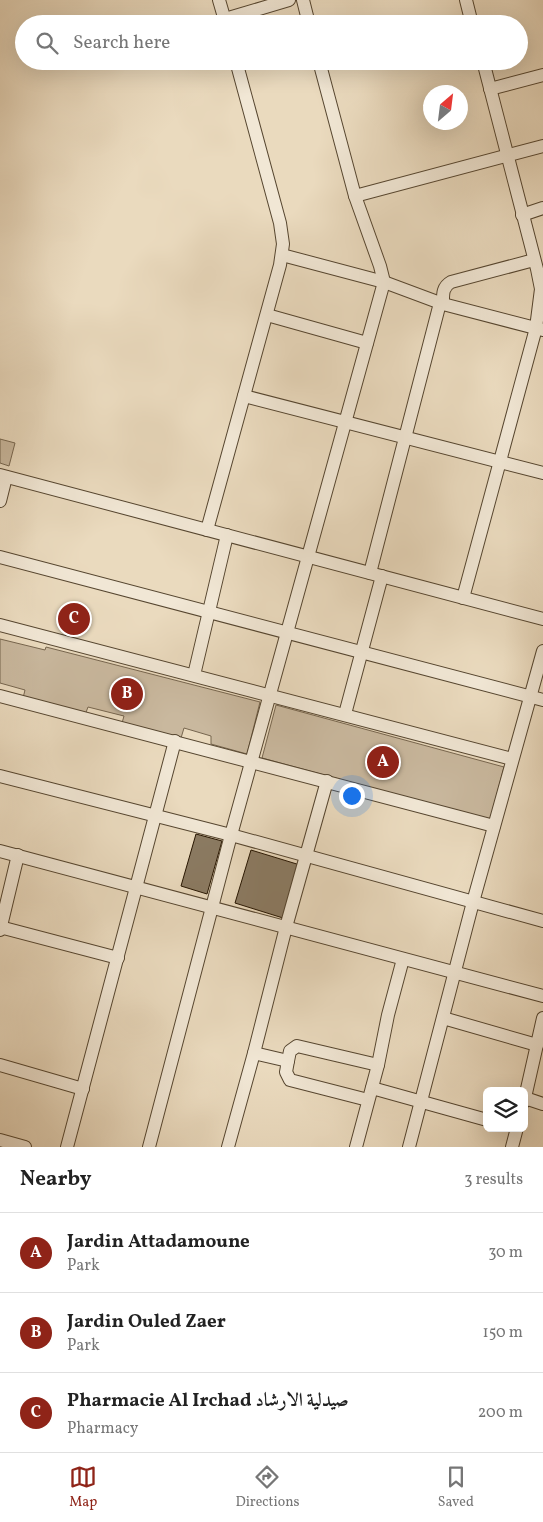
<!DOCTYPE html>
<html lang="en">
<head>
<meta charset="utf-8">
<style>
  body { margin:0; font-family:Vollkorn,Amiri,serif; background:#f6f6f6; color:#222 }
  .controls { position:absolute; right:15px; bottom:15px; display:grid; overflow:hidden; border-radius:8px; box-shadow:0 5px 20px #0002 }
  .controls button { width:45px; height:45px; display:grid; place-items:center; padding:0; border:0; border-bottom:1px solid #e0e0e0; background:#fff; color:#222; font:25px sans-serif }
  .compass { position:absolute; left:423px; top:85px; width:45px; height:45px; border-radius:50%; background:#fff; box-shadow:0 5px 20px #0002; rotate:28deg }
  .you { position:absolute; left:351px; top:795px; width:18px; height:18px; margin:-12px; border:4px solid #fff; border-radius:50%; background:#1a73e8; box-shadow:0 0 0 8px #1a73e833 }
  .badge { display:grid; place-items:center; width:32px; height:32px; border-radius:50%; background:#8f2418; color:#fff; font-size:16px; font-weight:700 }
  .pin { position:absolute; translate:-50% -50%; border:2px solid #fff; box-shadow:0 1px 5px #0006 }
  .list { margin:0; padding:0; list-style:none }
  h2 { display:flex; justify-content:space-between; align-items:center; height:65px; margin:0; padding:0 20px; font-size:21px }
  h2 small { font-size:16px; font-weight:400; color:#767676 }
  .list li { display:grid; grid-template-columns:32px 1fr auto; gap:15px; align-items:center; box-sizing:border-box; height:80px; padding:0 20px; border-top:1px solid #e0e0e0 }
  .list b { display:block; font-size:19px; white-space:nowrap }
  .list p { margin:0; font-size:16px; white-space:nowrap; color:#767676 }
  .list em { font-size:16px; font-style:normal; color:#767676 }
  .icon { flex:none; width:28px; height:28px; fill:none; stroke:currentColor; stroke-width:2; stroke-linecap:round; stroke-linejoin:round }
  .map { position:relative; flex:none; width:543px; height:1147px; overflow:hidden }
  .search { position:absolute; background:#fff; box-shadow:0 5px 20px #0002; left:15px; right:15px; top:15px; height:55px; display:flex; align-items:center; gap:12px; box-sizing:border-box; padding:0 18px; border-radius:28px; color:#767676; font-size:19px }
  .sheet { height:305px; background:#fff }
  nav { display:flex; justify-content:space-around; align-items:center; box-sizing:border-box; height:70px; border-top:1px solid #e0e0e0; background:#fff; font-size:14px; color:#767676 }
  nav a { display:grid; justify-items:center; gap:2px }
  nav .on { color:#8f2418 }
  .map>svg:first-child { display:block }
  .green { fill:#c9b89e; stroke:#77664f }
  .building { fill:#8b7b63; stroke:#251400 }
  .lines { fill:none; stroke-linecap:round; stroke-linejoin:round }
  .street-casing { stroke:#564630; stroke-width:14 }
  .street { stroke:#f1e7d5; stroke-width:12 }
</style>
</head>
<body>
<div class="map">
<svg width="543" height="1147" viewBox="0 0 543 1147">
  <rect width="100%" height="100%" fill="#eadabe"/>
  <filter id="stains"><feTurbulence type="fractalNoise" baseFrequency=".004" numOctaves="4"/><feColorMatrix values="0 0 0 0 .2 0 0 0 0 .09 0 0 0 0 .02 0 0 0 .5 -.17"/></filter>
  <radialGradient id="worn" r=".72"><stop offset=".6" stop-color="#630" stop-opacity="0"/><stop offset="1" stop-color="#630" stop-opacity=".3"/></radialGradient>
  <g class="green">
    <polygon points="0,439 15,443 9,466 0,463"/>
    <polygon points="0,639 45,650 46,647 260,702 247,754 211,744 211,736 184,728 181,738 122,723 124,716 88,707 85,715 23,698 25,690 0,683"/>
    <polygon points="276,705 504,767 490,820 262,758"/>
  </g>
  <g class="building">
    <polygon points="196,834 222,841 207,894 181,886"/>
    <polygon points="251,850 300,865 283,918 235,903"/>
  </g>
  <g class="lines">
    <defs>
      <g id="street">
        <polyline points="219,0 226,24"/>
        <polyline points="303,0 309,24"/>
        <polyline points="466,0 472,24"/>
        <polyline points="225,19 289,0"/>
        <polyline points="490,89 543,75"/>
        <polyline points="355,196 543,146"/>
        <polyline points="522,215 543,208"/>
        <polyline points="282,255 384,282 443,304 543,330"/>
        <path d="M 443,304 C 443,295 442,287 451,282 L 534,260"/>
        <polyline points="267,315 367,343"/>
        <polyline points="244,396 543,473"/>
        <polyline points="0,475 543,619"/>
        <polyline points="0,501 6,477"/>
        <polyline points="207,530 280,265 283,244 280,223 236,61"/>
        <polyline points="0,557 543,700"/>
        <polyline points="370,573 440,303"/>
        <polyline points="463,598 536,328 541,289 537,269 483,61"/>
        <polyline points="0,625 512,759"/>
        <polyline points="194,675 227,535"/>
        <polyline points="0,696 494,826"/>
        <polyline points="345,714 382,576"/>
        <polyline points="0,776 231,835 543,921"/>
        <polyline points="0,851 543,996"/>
        <polyline points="0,927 118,958"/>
        <polyline points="0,930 18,855"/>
        <polyline points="443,1018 537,1045"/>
        <polyline points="254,1053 288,1061 286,1072 290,1080 368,1100"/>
        <polyline points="288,1061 290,1051 297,1046 378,1065"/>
        <polyline points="0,1065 83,1089"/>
        <polyline points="372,1088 487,1120"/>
        <polyline points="525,1098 543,1104"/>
        <polyline points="524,1102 543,1018"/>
        <polyline points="0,1140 25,1147"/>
        <polyline points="67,1147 175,741"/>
        <polyline points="149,1147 231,835 384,282 380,266 355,196 319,61"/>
        <polyline points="228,1147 254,1053 286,927 327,781"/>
        <polyline points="356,1147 378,1065 388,1015 403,959"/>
        <polyline points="409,1147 473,902 543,651"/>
        <polyline points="512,1147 517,1128"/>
      </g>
    </defs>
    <use href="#street" class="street-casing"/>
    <use href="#street" class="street"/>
  </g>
  <rect width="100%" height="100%" filter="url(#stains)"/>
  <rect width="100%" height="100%" fill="url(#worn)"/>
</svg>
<div class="controls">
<button><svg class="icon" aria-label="layers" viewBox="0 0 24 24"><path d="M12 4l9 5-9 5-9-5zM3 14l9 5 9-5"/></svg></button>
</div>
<svg class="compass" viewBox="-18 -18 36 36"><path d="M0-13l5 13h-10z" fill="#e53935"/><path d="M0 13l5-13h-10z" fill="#767676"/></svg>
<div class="you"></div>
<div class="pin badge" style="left:383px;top:762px">A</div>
<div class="pin badge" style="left:127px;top:694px">B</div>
<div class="pin badge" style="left:74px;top:619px">C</div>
<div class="search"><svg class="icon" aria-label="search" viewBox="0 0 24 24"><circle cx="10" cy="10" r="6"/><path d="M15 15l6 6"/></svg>Search here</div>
</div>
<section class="sheet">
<h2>Nearby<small>3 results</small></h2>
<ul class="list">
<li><span class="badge">A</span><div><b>Jardin Attadamoune</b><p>Park</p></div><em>30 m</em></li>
<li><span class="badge">B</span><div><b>Jardin Ouled Zaer</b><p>Park</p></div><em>150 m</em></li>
<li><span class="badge">C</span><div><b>Pharmacie Al Irchad صيدلية الارشاد</b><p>Pharmacy</p></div><em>200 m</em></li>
</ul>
</section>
<nav>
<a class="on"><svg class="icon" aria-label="map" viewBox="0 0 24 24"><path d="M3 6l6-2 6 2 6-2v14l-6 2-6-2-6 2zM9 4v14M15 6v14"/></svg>Map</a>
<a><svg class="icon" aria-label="directions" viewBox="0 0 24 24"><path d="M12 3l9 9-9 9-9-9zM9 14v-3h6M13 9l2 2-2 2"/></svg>Directions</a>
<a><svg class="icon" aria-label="saved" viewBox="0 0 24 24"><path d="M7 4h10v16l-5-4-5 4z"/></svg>Saved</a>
</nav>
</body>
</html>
